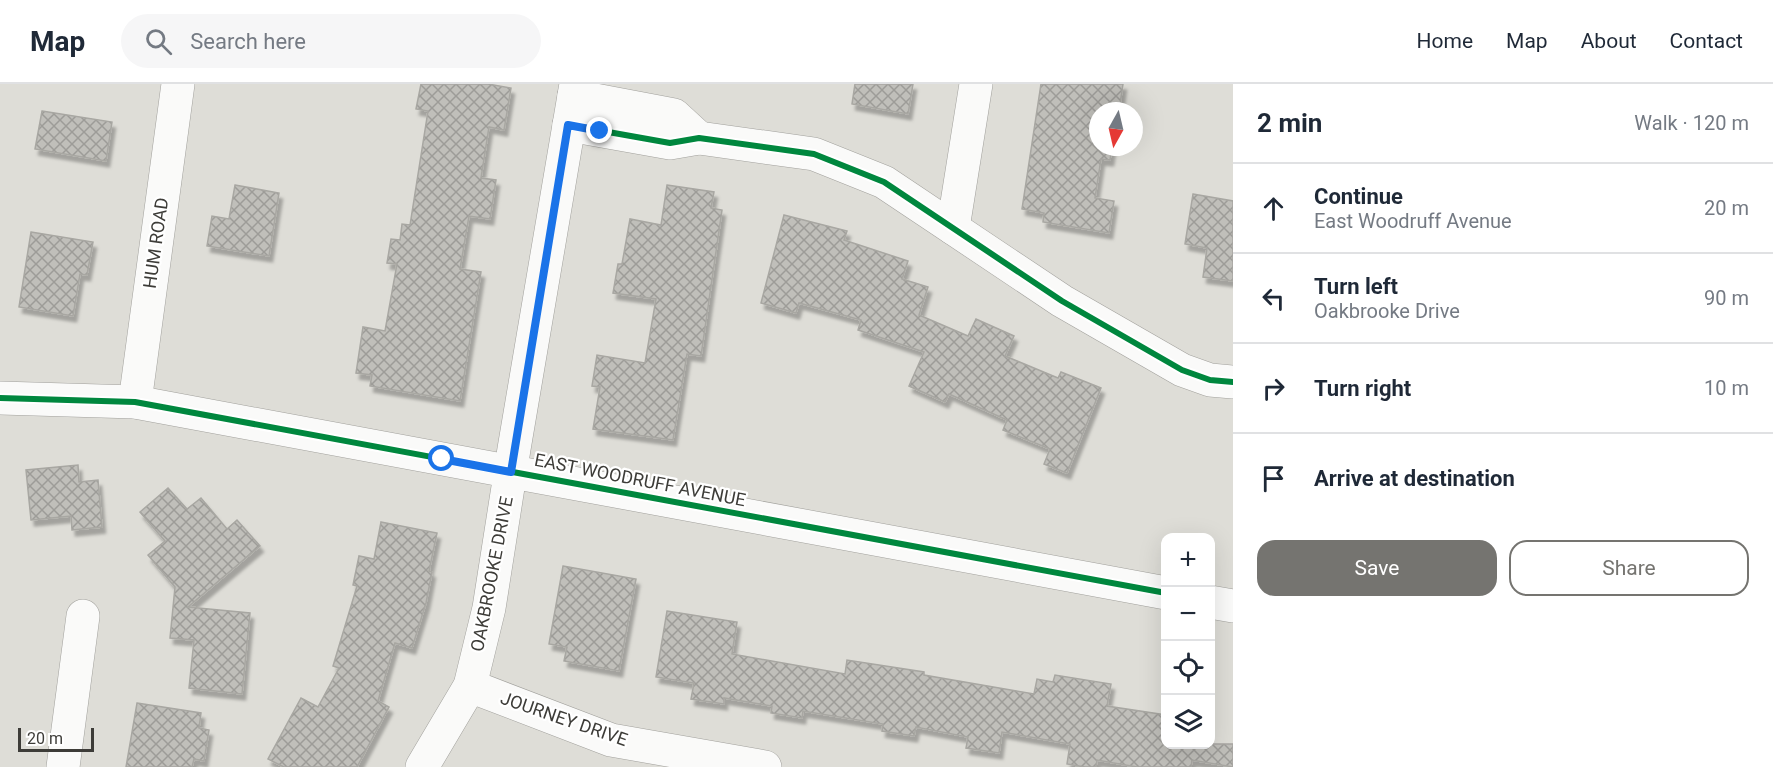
<!DOCTYPE html>
<html lang="en">
<head>
<meta charset="utf-8">
<style>
  body { margin:0; font-family:Roboto,sans-serif; background:#f6f6f7; color:#1f2937 }
  .controls { position:absolute; right:18px; bottom:18px; display:grid; overflow:hidden; border-radius:12px; box-shadow:0 6px 24px #0002 }
  .controls button { width:54px; height:54px; display:grid; place-items:center; padding:0; border:0; border-bottom:2px solid #e0e1e3; background:#fff; color:#1f2937; font:30px sans-serif }
  .compass { position:absolute; left:1089px; top:18px; width:54px; height:54px; border-radius:50%; background:#fff; box-shadow:0 6px 24px #0002; rotate:188deg }
  .scale { position:absolute; left:18px; bottom:15px; width:76px; box-sizing:border-box; padding-left:6px; border:3px solid #3d3c38; border-top:0; font-size:16px; line-height:21px; white-space:nowrap; color:#3d3c38; -webkit-text-stroke:4px #fff; paint-order:stroke }
  .stop { position:absolute; width:18px; height:18px; margin:-14px; border:4px solid #1a73e8; border-radius:50%; background:#fff }
  .stop.end { background:#1a73e8; border-color:#fff; box-shadow:0 2px 6px #0008 }
  .list { margin:0; padding:0; list-style:none }
  h2 { display:flex; justify-content:space-between; align-items:center; height:78px; margin:0; padding:0 24px; font-size:26px }
  h2 small { font-size:20px; font-weight:400; color:#747a83 }
  .list li { display:grid; grid-template-columns:39px 1fr auto; gap:18px; align-items:center; box-sizing:border-box; height:90px; padding:0 24px; border-top:2px solid #e0e1e3 }
  .list b { display:block; font-size:22px; white-space:nowrap }
  .list p { margin:0; font-size:20px; white-space:nowrap; color:#747a83 }
  .list em { font-size:20px; font-style:normal; color:#747a83 }
  .actions { display:flex; gap:12px; padding:18px 24px }
  .actions a { flex:1; padding:14px 0; border:2px solid #757470; border-radius:18px; text-align:center; font-size:21px; color:#757470 }
  .actions .main { background:#757470; color:#fff }
  .icon { flex:none; width:33px; height:33px; fill:none; stroke:currentColor; stroke-width:2; stroke-linecap:round; stroke-linejoin:round }
  .map { position:relative; flex:none; width:1233px; height:683px; overflow:hidden }
  header { display:flex; align-items:center; gap:36px; box-sizing:border-box; height:84px; padding:0 30px; background:#fff; border-bottom:2px solid #e0e1e3 }
  header strong { font-size:28px }
  nav { display:flex; gap:33px; margin-inline-start:auto; font-size:21px }
  .search { width:420px; height:54px; background:#f6f6f7; display:flex; align-items:center; gap:15px; box-sizing:border-box; padding:0 21px; border-radius:33px; color:#747a83; font-size:22px }
  main { display:flex }
  aside { flex:1; background:#fff }
  .map>svg:first-child { display:block }
  .building { fill:url(#building-cross-hatch); stroke:#a8a7a2; stroke-width:1.5; filter:url(#shadow) }
  .lines { fill:none; stroke-linecap:round; stroke-linejoin:round }
  .minor-casing { stroke:#a1a09c; stroke-width:34 }
  .minor { stroke:#fafaf9; stroke-width:33 }
  .cycleway-casing { stroke:#fff; stroke-width:10 }
  .cycleway { stroke:#00873e; stroke-width:6 }
  .route { stroke:#1a73e8; stroke-width:8 }
  .labels { text-anchor:middle; stroke-width:4.5; stroke-linejoin:round; paint-order:stroke }
  .street-label { font-size:18px; fill:#3d3c38; stroke:#fff }
</style>
</head>
<body>
<header>
<strong>Map</strong>
<div class="search"><svg class="icon" aria-label="search" viewBox="0 0 24 24"><circle cx="10" cy="10" r="6"/><path d="M15 15l6 6"/></svg>Search here</div>
<nav><a>Home</a><a>Map</a><a>About</a><a>Contact</a></nav>
</header>
<main>
<div class="map">
<svg width="1233" height="683" viewBox="0 0 1233 683">
  <defs>
    <pattern id="building-cross-hatch" width="8" height="8" patternUnits="userSpaceOnUse" patternTransform="scale(1.5)"><rect width="8" height="8" fill="#c0bfba"/><path d="M0 0l8 8M0 8l8-8" fill="none" stroke="#9d9c98"/></pattern>
    <filter id="shadow"><feDropShadow dx="3.5" dy="6" stdDeviation="1.5" flood-color="#0004"/></filter>
  </defs>
  <rect width="100%" height="100%" fill="#deddd7"/>
  <g class="building">
    <polygon points="421,0 488,0 511,4 504,46 489,43 481,94 496,96 490,135 469,132 460,185 481,188 460,317 370,302 372,291 356,289 363,243 385,247 397,180 387,179 391,155 400,156 402,140 410,141 428,27 416,25"/>
    <polygon points="855,0 913,0 908,30 852,20"/>
    <polygon points="1041,0 1123,0 1119,27 1098,27 1098,63 1112,63 1110,76 1101,75 1095,114 1114,117 1109,149 1043,138 1044,129 1022,125"/>
    <polygon points="42,27 112,38 106,77 35,65"/>
    <polygon points="235,101 279,109 269,172 207,162 212,132 229,135"/>
    <polygon points="667,101 714,108 711,124 722,126 701,272 687,270 673,356 593,345 600,303 592,302 597,271 645,279 656,215 613,209 618,180 622,180 630,135 661,141"/>
    <polygon points="1193,110 1233,117 1233,197 1203,193 1207,164 1185,160"/>
    <polygon points="784,131 847,147 844,156 908,177 902,195 928,203 919,231 968,252 976,235 1014,252 1005,272 1058,294 1061,288 1101,304 1067,389 1044,380 1050,365 1003,346 1007,336 949,310 945,318 909,302 924,268 858,246 861,236 799,219 796,229 761,219"/>
    <polygon points="31,148 93,158 87,191 80,190 73,232 19,223"/>
    <polygon points="78,381 79,398 98,396 102,443 72,446 71,432 31,436 26,386"/>
    <polygon points="168,404 187,425 201,414 227,445 237,436 260,462 188,523 250,529 242,610 189,604 194,556 170,554 175,503 148,471 165,457 140,428"/>
    <polygon points="381,438 437,449 429,487 432,488 426,519 412,564 395,559 378,617 389,623 357,683 284,683 268,675 301,614 318,623 339,584 333,582 357,502 353,501 359,472 374,475"/>
    <polygon points="563,482 636,495 619,587 564,577 567,563 549,560"/>
    <polygon points="667,527 737,538 732,570 845,590 847,576 924,588 924,591 1034,610 1037,595 1053,598 1055,591 1111,600 1107,622 1166,631 1166,660 1233,660 1233,683 1192,676 1191,683 1137,683 1097,676 1096,683 1085,683 1067,680 1070,660 1002,648 999,669 966,664 968,653 916,643 914,652 882,647 883,640 803,627 802,634 771,629 772,622 724,614 724,620 691,615 694,599 656,593"/>
    <polygon points="137,619 201,629 199,644 209,646 204,677 194,675 192,683 126,683"/>
  </g>
  <g class="lines">
    <defs>
      <g id="minor">
        <polyline points="574,12 674,31 699,54"/>
        <polyline points="569,41 670,59 699,54 814,70 884,98 1062,217 1182,286 1210,296 1233,298"/>
        <polyline points="953,144 976,0"/>
        <polyline points="0,314 135,318 1166,509"/>
        <polyline points="135,318 178,0"/>
        <polyline points="1210,518 1233,522"/>
        <polyline points="470,602 611,656 765,683"/>
        <polyline points="63,683 83,532"/>
        <polyline points="422,683 470,602 489,524 514,365 576,0"/>
      </g>
    </defs>
    <use href="#minor" class="minor-casing"/>
    <use href="#minor" class="minor"/>
    <defs>
      <g id="cycleway">
        <polyline points="569,41 670,59 699,54 814,70 884,98 1062,217 1182,286 1210,296 1233,298"/>
        <polyline points="0,314 135,318 1166,509"/>
      </g>
    </defs>
    <use href="#cycleway" class="cycleway-casing"/>
    <use href="#cycleway" class="cycleway"/>
  </g>
  <g class="lines">
    <polyline class="route" points="442,375 511,388 568,41 600,47"/>
  </g>
  <g class="labels">
    <g class="street-label">
      <text transform="translate(156 159) rotate(-82)" y="6">HUM ROAD</text>
      <text transform="translate(640 396) rotate(11)" y="6">EAST WOODRUFF AVENUE</text>
      <text transform="translate(492 490) rotate(-79)" y="6">OAKBROOKE DRIVE</text>
      <text transform="translate(564 635) rotate(19)" y="6">JOURNEY DRIVE</text>
    </g>
  </g>
</svg>
<div class="controls">
<button>+</button>
<button>−</button>
<button><svg class="icon" aria-label="locate" viewBox="0 0 24 24"><circle cx="12" cy="12" r="6"/><path d="M12 2v4M12 18v4M2 12h4M18 12h4"/></svg></button>
<button><svg class="icon" aria-label="layers" viewBox="0 0 24 24"><path d="M12 4l9 5-9 5-9-5zM3 14l9 5 9-5"/></svg></button>
</div>
<svg class="compass" viewBox="-18 -18 36 36"><path d="M0-13l5 13h-10z" fill="#e53935"/><path d="M0 13l5-13h-10z" fill="#747a83"/></svg>
<div class="scale">20 m</div>
<div class="stop" style="left:442px;top:375px"></div>
<div class="stop end" style="left:600px;top:47px"></div>
</div>
<aside>
<h2>2 min<small>Walk · 120 m</small></h2>
<ul class="list">
<li><svg class="icon" aria-label="ahead" viewBox="0 0 24 24"><path d="M12 20V5M6 11l6-6 6 6"/></svg><div><b>Continue</b><p>East Woodruff Avenue</p></div><em>20 m</em></li>
<li><svg class="icon" aria-label="left" viewBox="0 0 24 24"><path d="M17 20v-9H6M10 6l-5 5 5 5"/></svg><div><b>Turn left</b><p>Oakbrooke Drive</p></div><em>90 m</em></li>
<li><svg class="icon" aria-label="right" viewBox="0 0 24 24"><path d="M7 20v-9h11M14 6l5 5-5 5"/></svg><div><b>Turn right</b></div><em>10 m</em></li>
<li><svg class="icon" aria-label="arrive" viewBox="0 0 24 24"><path d="M6 21V4h12l-3 4 3 4H6"/></svg><div><b>Arrive at destination</b></div></li>
</ul>
<div class="actions"><a class="main">Save</a><a>Share</a></div>
</aside>
</main>
</body>
</html>
